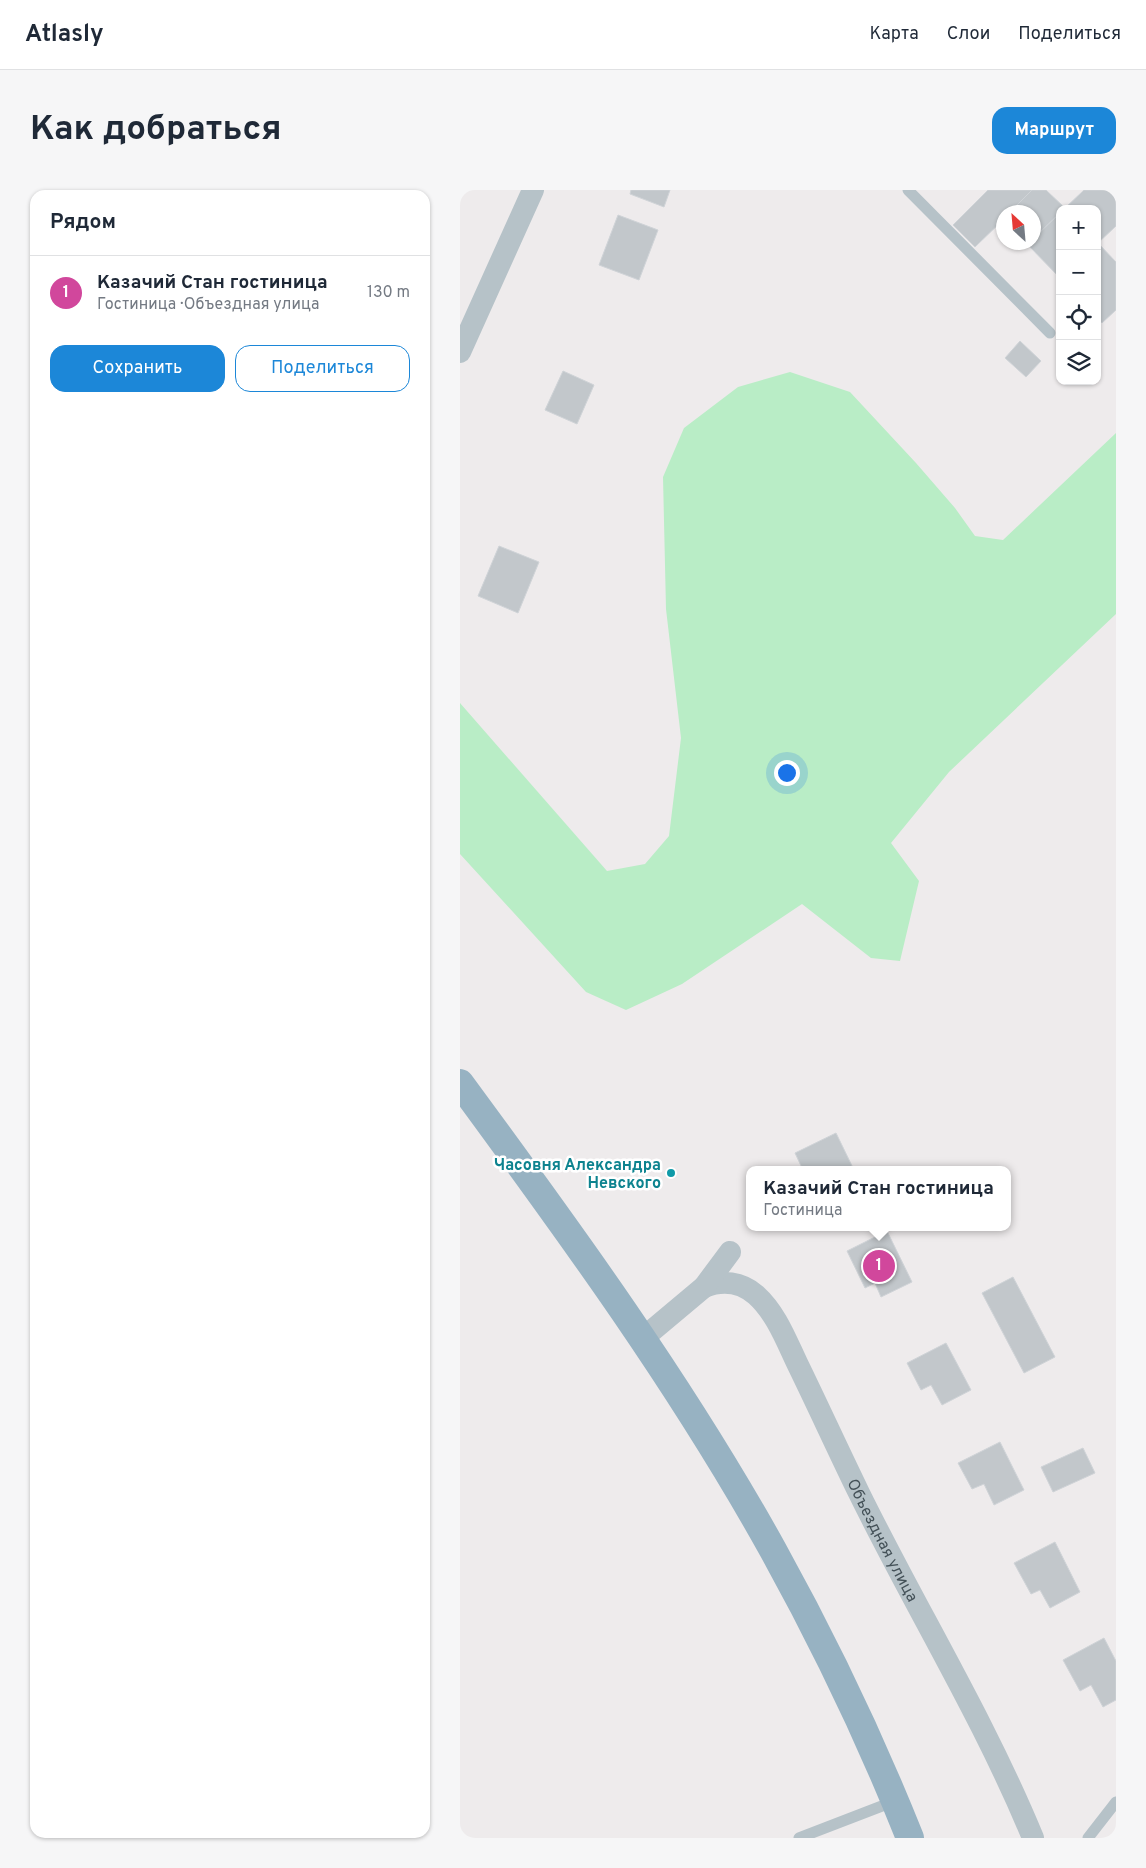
<!DOCTYPE html>
<html lang="ru">
<head>
<meta charset="utf-8">
<style>
  body { margin:0; font-family:Overpass,sans-serif; background:#f6f6f7; color:#1f2937 }
  .controls { position:absolute; right:15px; top:15px; display:grid; overflow:hidden; border-radius:10px; box-shadow:0 1px 4px #0004 }
  .controls button { width:45px; height:45px; display:grid; place-items:center; padding:0; border:0; border-bottom:1px solid #e0e1e3; background:#fff; color:#1f2937; font:25px sans-serif }
  .compass { position:absolute; left:536px; top:15px; width:45px; height:45px; border-radius:50%; background:#fff; box-shadow:0 1px 4px #0004; rotate:334deg }
  .you { position:absolute; left:326px; top:582px; width:18px; height:18px; margin:-12px; border:4px solid #fff; border-radius:50%; background:#1a73e8; box-shadow:0 0 0 8px #1a73e833 }
  .badge { display:grid; place-items:center; width:32px; height:32px; border-radius:50%; background:#1c87d8; color:#fff; font-size:16px; font-weight:700 }
  .pin { position:absolute; translate:-50% -50%; border:2px solid #fff; box-shadow:0 1px 5px #0006 }
  .popup { position:absolute; left:286px; top:976px; width:265px; height:65px; box-sizing:border-box; display:grid; place-content:center; border-radius:10px; background:#fff; filter:drop-shadow(0 1px 4px #0005); font-size:16px; white-space:nowrap; color:#747a83 }
  .popup b { font-size:19px; color:#1f2937 }
  .popup::after { content:''; position:absolute; left:50%; top:100%; margin-left:-10px; border:10px solid transparent; border-top-color:#fff }
  .list { margin:0; padding:0; list-style:none }
  h2 { display:flex; justify-content:space-between; align-items:center; height:65px; margin:0; padding:0 20px; font-size:21px }
  h2 small { font-size:16px; font-weight:400; color:#747a83 }
  .list li { display:grid; grid-template-columns:32px 1fr auto; gap:15px; align-items:center; box-sizing:border-box; height:75px; padding:0 20px; border-top:1px solid #e0e1e3 }
  .list b { display:block; font-size:19px; white-space:nowrap }
  .list p { margin:0; font-size:16px; white-space:nowrap; color:#747a83 }
  .list em { font-size:16px; font-style:normal; color:#747a83 }
  .actions { display:flex; gap:10px; padding:15px 20px }
  .actions a { flex:1; padding:11px 0; border:1px solid #1c87d8; border-radius:15px; text-align:center; font-size:18px; color:#1c87d8 }
  .actions .main { background:#1c87d8; color:#fff }
  .icon { flex:none; width:28px; height:28px; fill:none; stroke:currentColor; stroke-width:2; stroke-linecap:round; stroke-linejoin:round }
  .map { position:relative; flex:none; width:656px; height:1648px; overflow:hidden; border-radius:15px }
  header { display:flex; align-items:center; gap:30px; box-sizing:border-box; height:70px; padding:0 25px; background:#fff; border-bottom:1px solid #e0e1e3 }
  header strong { font-size:24px }
  nav { display:flex; gap:28px; margin-inline-start:auto; font-size:18px }
  .intro { display:flex; align-items:center; justify-content:space-between; box-sizing:border-box; height:120px; padding:0 30px }
  h1 { margin:0; font-size:35px }
  .button { padding:12px 22px; border-radius:15px; background:#1c87d8; color:#fff; font-size:18px; font-weight:700 }
  main { display:flex; gap:30px; padding:0 30px }
  aside { flex:1; background:#fff; border-radius:15px; box-shadow:0 1px 4px #0004 }
  .map>svg:first-child { display:block }
  .green { fill:#b9edc6 }
  .building { fill:#c2c7cb; stroke:#cfd3d7 }
  .lines { fill:none; stroke-linecap:round; stroke-linejoin:round }
  .service { stroke:#b6c2c8; stroke-width:11 }
  .minor { stroke:#b6c2c8; stroke-width:22 }
  .trunk { stroke:#97b2c2; stroke-width:28 }
  .culture-dot { fill:#0f9aa8; stroke:#fff; stroke-width:2 }
  .labels { text-anchor:middle; stroke-width:5; stroke-linejoin:round; paint-order:stroke }
  .culture-label { font-size:16px; font-weight:bold; fill:#0d838f; stroke:#fff; text-anchor:end }
  .street-label { font-size:16px; fill:#445158; stroke:#fff }
</style>
</head>
<body>
<header>
<strong>Atlasly</strong>
<nav><a>Карта</a><a>Слои</a><a>Поделиться</a></nav>
</header>
<div class="intro"><h1>Как добраться</h1><a class="button">Маршрут</a></div>
<main>
<aside>
<h2>Рядом<small></small></h2>
<ul class="list">
<li><span class="badge" style="background:#d1479c">1</span><div><b>Казачий Стан гостиница</b><p>Гостиница · Объездная улица</p></div><em>130 m</em></li>
</ul>
<div class="actions"><a class="main">Сохранить</a><a>Поделиться</a></div>
</aside>
<div class="map">
<svg width="656" height="1648" viewBox="0 0 656 1648">
  <rect width="100%" height="100%" fill="#eeebec"/>
  <polygon class="green" points="330,182 390,202 456,273 495,318 515,346 543,350 656,243 656,424 489,582 431,653 459,691 440,771 411,768 342,714 222,794 166,820 126,802 0,664 0,513 147,681 185,674 209,646 221,548 206,419 203,287 224,238 278,197"/>
  <g class="building">
    <polygon points="171,0 210,0 204,17 170,4"/>
    <polygon points="528,0 572,0 550,22 544,22 544,29 515,57 493,35"/>
    <polygon points="572,0 586,0 605,18 600,19 600,23 574,48 574,22 550,22"/>
    <polygon points="624,0 656,0 656,36 638,53 656,72 656,120 642,133 637,128 637,19 604,19"/>
    <polygon points="600,23 600,88 567,54 574,52 574,48"/>
    <polygon points="158,25 198,40 179,90 139,75"/>
    <polygon points="560,151 581,171 566,187 545,168"/>
    <polygon points="103,181 134,195 117,234 85,220"/>
    <polygon points="39,356 79,372 58,423 18,406"/>
    <polygon points="376,943 394,980 343,980 335,963"/>
    <polygon points="427,1041 452,1092 421,1107 415,1093 405,1098 387,1061"/>
    <polygon points="553,1087 595,1167 564,1183 522,1103"/>
    <polygon points="486,1153 511,1200 482,1215 471,1195 461,1200 447,1173"/>
    <polygon points="540,1252 564,1300 534,1315 524,1294 512,1299 498,1273"/>
    <polygon points="623,1258 635,1283 593,1302 581,1277"/>
    <polygon points="595,1352 620,1402 590,1418 580,1400 571,1404 554,1373"/>
    <polygon points="644,1448 656,1471 656,1510 643,1517 631,1495 620,1501 603,1470"/>
  </g>
  <g class="lines">
    <g class="service">
      <polyline points="448,0 590,143"/>
      <polyline points="339,1648 435,1611"/>
      <polyline points="628,1648 656,1612"/>
    </g>
    <g class="minor">
      <polyline points="0,162 73,0"/>
      <path id="s1" d="M 244,1097 C 262,1090 281,1092 296,1105 C 316,1123 326,1150 337,1173 C 358,1216 378,1260 399,1303 C 456,1419 524,1529 573,1648"/>
      <polyline points="182,1149 244,1097 270,1062"/>
    </g>
    <path class="trunk" d="M 0,893 C 111,1044 222,1196 313,1360 C 364,1452 411,1550 450,1648"/>
  </g>
  <circle class="culture-dot" cx="211" cy="983" r="5"/>
  <g class="labels">
    <g class="culture-label">
      <text x="201" y="980">Часовня Александра<tspan x="201" dy="18">Невского</tspan></text>
    </g>
    <g class="street-label">
      <text dy="6" stroke="none"><textPath href="#s1" startOffset="332">Объездная улица</textPath></text>
    </g>
  </g>
</svg>
<div class="controls">
<button>+</button>
<button>−</button>
<button><svg class="icon" aria-label="locate" viewBox="0 0 24 24"><circle cx="12" cy="12" r="6"/><path d="M12 2v4M12 18v4M2 12h4M18 12h4"/></svg></button>
<button><svg class="icon" aria-label="layers" viewBox="0 0 24 24"><path d="M12 4l9 5-9 5-9-5zM3 14l9 5 9-5"/></svg></button>
</div>
<svg class="compass" viewBox="-18 -18 36 36"><path d="M0-13l5 13h-10z" fill="#e53935"/><path d="M0 13l5-13h-10z" fill="#747a83"/></svg>
<div class="you"></div>
<div class="pin badge" style="left:419px;top:1076px;background:#d1479c">1</div>
<div class="popup"><b>Казачий Стан гостиница</b>Гостиница</div>
</div>
</main>
</body>
</html>
